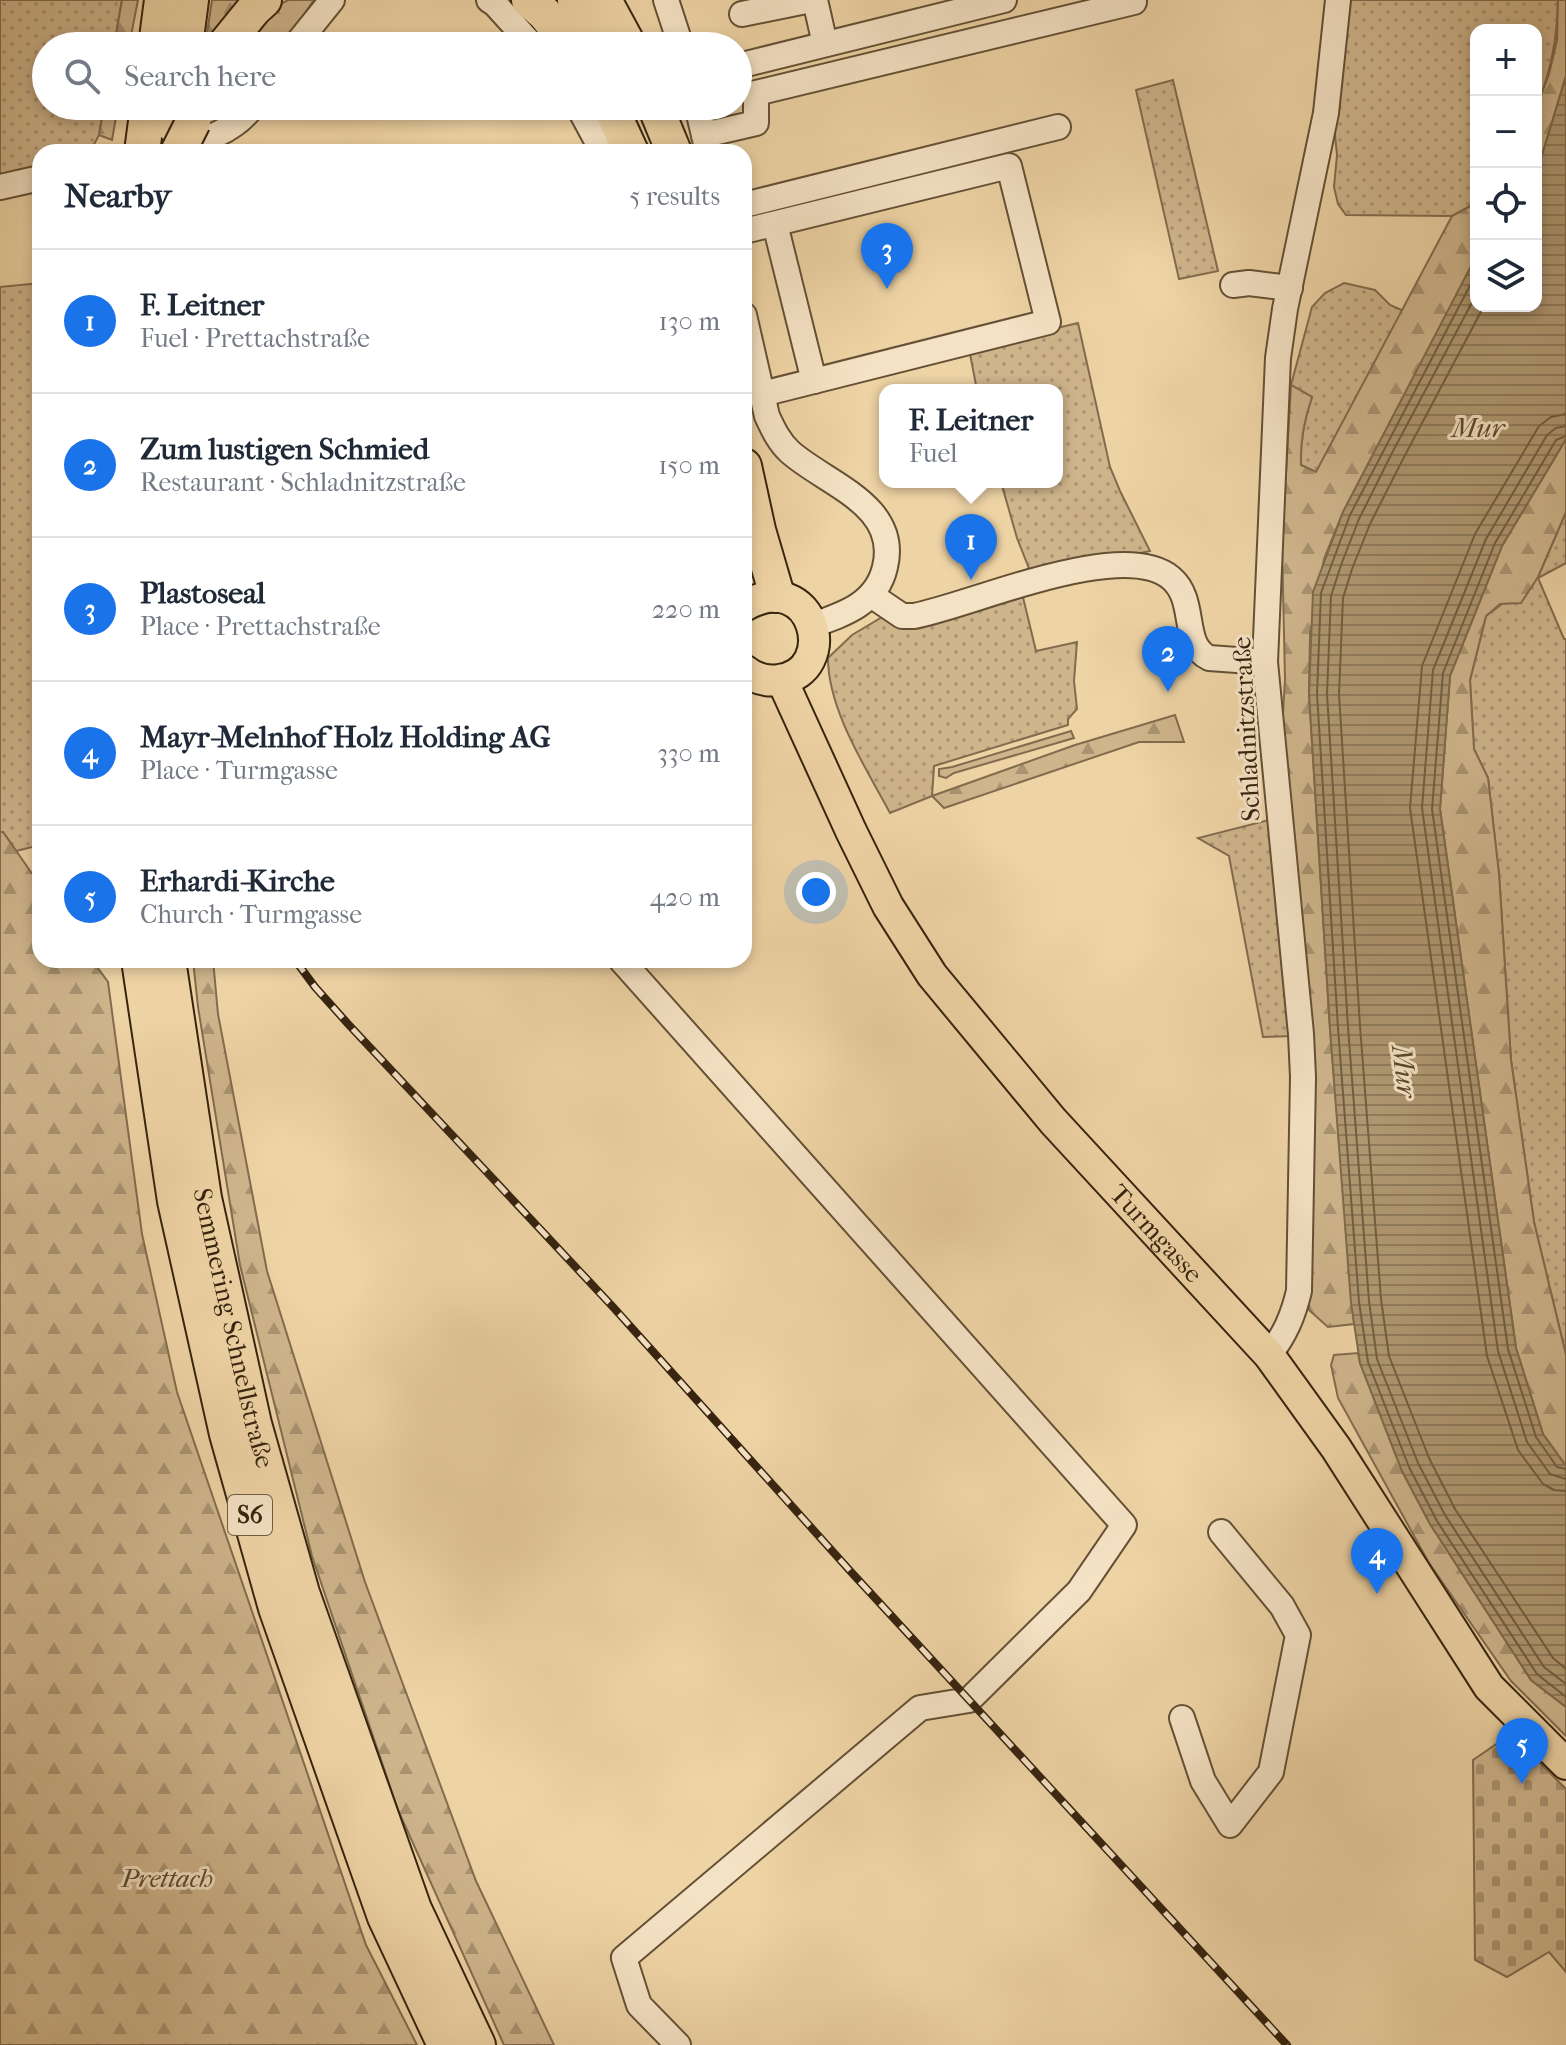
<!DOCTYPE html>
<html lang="en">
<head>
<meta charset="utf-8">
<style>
  body { margin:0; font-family:"IM FELL French Canon",serif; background:#f2f2f3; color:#1f2937 }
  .controls { position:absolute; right:24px; top:24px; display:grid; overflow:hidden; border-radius:16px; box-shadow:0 4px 12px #0003 }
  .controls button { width:72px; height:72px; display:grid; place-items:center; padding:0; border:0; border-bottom:2px solid #e0e1e3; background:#fff; color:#1f2937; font:40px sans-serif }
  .you { position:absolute; left:816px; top:892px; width:28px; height:28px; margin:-20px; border:6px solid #fff; border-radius:50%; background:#1a73e8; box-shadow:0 0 0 12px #1a73e833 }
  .badge { display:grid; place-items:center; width:52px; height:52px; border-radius:50%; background:#1a73e8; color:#fff; font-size:26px; font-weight:700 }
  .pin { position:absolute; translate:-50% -66px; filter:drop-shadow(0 2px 4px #0008) }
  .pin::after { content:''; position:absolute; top:42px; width:28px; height:24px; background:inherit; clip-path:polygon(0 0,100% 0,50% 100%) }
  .popup { position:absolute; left:879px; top:384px; width:184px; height:104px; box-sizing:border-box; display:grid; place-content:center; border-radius:16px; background:#fff; filter:drop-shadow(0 2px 6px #0005); font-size:26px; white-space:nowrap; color:#747a83 }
  .popup b { font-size:30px; color:#1f2937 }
  .popup::after { content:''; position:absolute; left:50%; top:100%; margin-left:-16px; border:16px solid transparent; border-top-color:#fff }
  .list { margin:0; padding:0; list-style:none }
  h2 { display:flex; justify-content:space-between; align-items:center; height:104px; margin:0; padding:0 32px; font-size:34px }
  h2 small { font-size:26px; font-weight:400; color:#747a83 }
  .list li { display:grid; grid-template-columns:52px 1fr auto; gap:24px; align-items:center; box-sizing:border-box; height:144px; padding:0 32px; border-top:2px solid #e0e1e3 }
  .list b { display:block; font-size:30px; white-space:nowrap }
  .list p { margin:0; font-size:26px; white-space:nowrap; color:#747a83 }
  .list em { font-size:26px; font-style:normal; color:#747a83 }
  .icon { flex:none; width:44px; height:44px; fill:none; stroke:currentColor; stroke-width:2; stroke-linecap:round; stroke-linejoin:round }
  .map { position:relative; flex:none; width:1566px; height:2045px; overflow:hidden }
  .search { position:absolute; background:#fff; box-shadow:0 4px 12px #0003; left:32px; top:32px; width:720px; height:88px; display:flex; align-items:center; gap:20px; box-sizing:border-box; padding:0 28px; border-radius:44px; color:#747a83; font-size:30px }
  .panel { position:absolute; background:#fff; box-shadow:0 4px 12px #0003; left:32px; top:144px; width:720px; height:824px; border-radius:24px }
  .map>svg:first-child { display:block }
  .grass { fill:url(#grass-dots); stroke:#826c4e; stroke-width:2 }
  .forest { fill:url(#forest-firs); stroke:#826c4e; stroke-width:2 }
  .cemetery { fill:url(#cemetery-stones); stroke:#826c4e; stroke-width:2 }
  .pitch { fill:#cfb58c; stroke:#826c4e; stroke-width:2 }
  .water { fill:url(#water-rules); stroke:#7f6a4a; stroke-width:2 }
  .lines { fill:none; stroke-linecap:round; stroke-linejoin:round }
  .shore { stroke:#725e40; stroke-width:2 }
  .minor-casing { stroke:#645034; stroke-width:28 }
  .major-casing { stroke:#36240f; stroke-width:34 }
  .highway-casing { stroke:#36240f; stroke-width:38 }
  .minor { stroke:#f4e2c4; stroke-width:24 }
  .major { stroke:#eed3a5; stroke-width:30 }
  .highway { stroke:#eed3a5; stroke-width:34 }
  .rail-casing { stroke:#36240f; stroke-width:8 }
  .rail { stroke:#f4e2c4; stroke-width:5; stroke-dasharray:15; stroke-linecap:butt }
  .highway-bridge-casing { stroke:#36240f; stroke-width:38; stroke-linecap:butt }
  .highway-bridge { stroke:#eed3a5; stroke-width:34 }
  .labels { text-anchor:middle; stroke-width:6; stroke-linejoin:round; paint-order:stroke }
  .shield { fill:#f4e2c4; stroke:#6f5d45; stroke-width:2 }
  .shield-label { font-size:24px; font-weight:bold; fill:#36240f }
  .street-label { font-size:26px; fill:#36240f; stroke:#f4e2c4 }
  .park-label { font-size:26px; font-style:italic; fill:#5c482e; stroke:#f4e2c4 }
  .water-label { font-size:28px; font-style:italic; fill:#5a472d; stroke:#f4e2c4 }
</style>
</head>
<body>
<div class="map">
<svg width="1566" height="2045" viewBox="0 0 1566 2045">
  <defs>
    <pattern id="grass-dots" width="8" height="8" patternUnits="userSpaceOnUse" patternTransform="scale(2)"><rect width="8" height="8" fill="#cfb58c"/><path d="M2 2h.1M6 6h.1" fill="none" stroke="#a99371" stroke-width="1.8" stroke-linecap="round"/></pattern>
    <pattern id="forest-firs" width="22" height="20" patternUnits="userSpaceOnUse" patternTransform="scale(2)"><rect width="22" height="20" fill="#cfb58c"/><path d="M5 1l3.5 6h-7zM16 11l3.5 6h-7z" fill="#a99371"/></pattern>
    <pattern id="cemetery-stones" width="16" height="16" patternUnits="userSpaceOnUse" patternTransform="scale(2)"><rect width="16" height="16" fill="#cfb58c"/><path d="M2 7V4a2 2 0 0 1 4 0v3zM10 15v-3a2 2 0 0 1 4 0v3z" fill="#a99371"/></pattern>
    <pattern id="water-rules" width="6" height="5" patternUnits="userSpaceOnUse" patternTransform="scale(2)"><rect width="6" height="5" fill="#af9872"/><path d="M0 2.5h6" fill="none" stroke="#8f7c5c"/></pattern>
  </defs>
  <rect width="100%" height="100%" fill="#eed3a5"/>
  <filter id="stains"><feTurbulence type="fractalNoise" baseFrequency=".0025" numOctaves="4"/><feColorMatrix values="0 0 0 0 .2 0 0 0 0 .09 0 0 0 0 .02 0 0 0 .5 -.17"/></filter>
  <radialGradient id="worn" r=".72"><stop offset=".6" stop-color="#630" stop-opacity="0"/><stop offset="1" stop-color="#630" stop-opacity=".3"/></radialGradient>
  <g class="grass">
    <polygon points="0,0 122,0 114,46 46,46 46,106 104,106 99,135 90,152 40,152 40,178 0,187"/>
    <path d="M 1347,0 L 1558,0 C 1557,41 1551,70 1536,109 L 1536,30 L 1476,30 L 1476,203 L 1452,216 L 1346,215 L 1338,204 L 1334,187 L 1337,155 L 1333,116 Z"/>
    <polygon points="1173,80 1218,271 1179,279 1136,90"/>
    <polygon points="40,283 40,845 16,851 3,832 0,832 0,287"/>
    <path d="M 1344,283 L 1375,290 L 1390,305 L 1404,311 L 1316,472 L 1301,465 C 1300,441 1304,420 1312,397 L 1291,385 L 1312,307 L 1325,293 Z"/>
    <polygon points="1078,323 1110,467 1120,491 1150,551 1032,576 1017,538 1001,482 1057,482 1057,390 977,390 969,349"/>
    <polygon points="1566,512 1566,563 1538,578 1564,639 1566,639 1566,1355 1534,1222 1511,1060 1499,874 1488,778 1474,749 1470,680 1486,616 1538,577"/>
    <path d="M 1021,589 L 1036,651 L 1077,642 L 1074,681 L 1077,709 L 1068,719 L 1068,725 L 934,766 L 932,796 L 890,813 C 866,768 828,710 828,658 L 852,635 L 884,616 Z"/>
    <polygon points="1273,819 1294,1036 1263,1037 1229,856 1198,838"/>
  </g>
  <g class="forest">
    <polygon points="122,0 138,0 129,46 114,46"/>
    <polygon points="212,0 243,0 205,46"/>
    <polygon points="288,0 314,0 282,46 244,46 268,11"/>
    <polygon points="1558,0 1566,0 1566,76 1536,175 1536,109 1549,74 1557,40"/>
    <polygon points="104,106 118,106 112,140 99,135"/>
    <path d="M 1476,203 L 1476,259 L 1343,512 L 1324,559 L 1310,634 L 1309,694 L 1330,1029 L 1354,1324 L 1328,1327 L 1309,1310 L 1309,1259 L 1282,731 L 1285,679 L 1282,544 L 1291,385 L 1312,397 C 1304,420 1300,441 1301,465 L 1316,472 L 1452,216 Z"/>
    <polygon points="1566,439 1566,512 1538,577 1521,603 1500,604 1486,616 1470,680 1474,749 1488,778 1499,874 1511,1060 1534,1222 1566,1355 1566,1466 1543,1434 1516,1348 1440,809 1450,676 1502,546"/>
    <polygon points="1175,715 1184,742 1139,742 944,808 932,796 1075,745"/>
    <polygon points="0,832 3,832 40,885 40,960 92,960 108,982 142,1234 177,1392 366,1945 417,2045 0,2045"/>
    <polygon points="193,960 213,960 218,1014 267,1271 365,1582 476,1881 554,2045 504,2045 398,1810 312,1556 240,1265 198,1007"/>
    <polygon points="1358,1353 1360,1363 1402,1471 1430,1524 1531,1680 1566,1707 1566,1736 1511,1681 1429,1563 1338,1398 1331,1365 1334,1355"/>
  </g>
  <polygon class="cemetery" points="1511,1734 1566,1789 1566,1972 1549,1952 1507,1977 1475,1960 1473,1760"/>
  <polygon class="pitch" points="1071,731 1074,738 954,773 946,778 939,776 939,769 952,767"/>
  <polygon class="water" points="1566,76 1566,439 1502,546 1450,676 1440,809 1516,1348 1543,1434 1566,1466 1566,1707 1531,1680 1430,1524 1402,1471 1360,1363 1351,1303 1330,1029 1309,694 1313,592 1343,512 1470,268 1476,259 1476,306 1536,306 1536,175"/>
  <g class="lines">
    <g class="shore">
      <polyline points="1476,274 1350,515 1321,593 1317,694 1338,1028 1359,1302 1368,1362 1409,1467 1437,1521 1537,1674 1566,1697"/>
      <polyline points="1476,295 1392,453 1359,519 1341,565 1331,596 1327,694 1348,1027 1369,1301 1377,1359 1418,1463 1445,1515 1544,1667 1566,1684"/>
      <polyline points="1484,306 1403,459 1370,524 1352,569 1343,598 1339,694 1360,1026 1381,1299 1389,1356 1429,1458 1455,1509 1553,1658 1566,1669"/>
      <polyline points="1566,414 1551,417 1539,426 1475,534 1422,666 1410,808 1487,1356 1518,1450 1543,1484 1554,1490 1566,1491"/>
      <polyline points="1566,426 1556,428 1547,435 1486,539 1433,670 1422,808 1498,1351 1527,1442 1550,1474 1566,1479"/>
      <polyline points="1566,436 1556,440 1495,543 1443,673 1432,809 1508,1349 1536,1437 1557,1467 1566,1469"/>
    </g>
    <defs>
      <g id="minor">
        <polyline points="489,0 495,4 533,46"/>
        <polyline points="666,0 681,46"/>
        <polyline points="815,0 825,44"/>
        <polyline points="742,14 811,0"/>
        <polyline points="295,46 332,0"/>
        <polyline points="738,66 1004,0"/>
        <polyline points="578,106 603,152"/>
        <polyline points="697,106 708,152"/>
        <polyline points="704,135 756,123 756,93 1134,2"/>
        <path d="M 173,148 C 204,140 233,133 253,106"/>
        <polyline points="0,187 40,178"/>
        <polyline points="744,205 1058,127"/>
        <polyline points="775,224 814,381"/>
        <polyline points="744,231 1009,166 1048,322 762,394"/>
        <polyline points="1233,285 1249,283 1290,288"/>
        <path d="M 744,315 L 767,416 C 773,429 779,442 790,452 C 826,484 900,505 885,567 C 877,603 845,614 813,625"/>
        <path d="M 871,595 L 902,616 L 914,616 C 972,605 1122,537 1171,578 C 1198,601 1180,644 1209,658 L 1265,662"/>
        <polyline points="621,960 1124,1525 1079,1591 969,1700 920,1708 624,1958 639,2005 678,2045"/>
        <path d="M 1269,1355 C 1285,1335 1293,1316 1299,1291 L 1303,1077 L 1301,1034 L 1265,662 L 1278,358 L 1285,309 L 1326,113 L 1338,0"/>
        <polyline points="1182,1718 1203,1781 1230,1825 1271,1772 1298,1635 1282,1606 1221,1532"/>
      </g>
      <g id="major">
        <path d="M 744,606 C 815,565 841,672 779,680 C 766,682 754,678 744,670"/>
        <path id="s1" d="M 782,680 L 851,831 L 888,906 L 932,975 L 1053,1121 L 1269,1355 L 1336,1448 L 1489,1687 L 1566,1764"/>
      </g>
      <g id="highway">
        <polyline points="529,0 545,14 571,46"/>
        <polyline points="575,0 604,46"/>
        <polyline points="604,0 629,46"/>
        <polyline points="156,46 162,0"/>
        <polyline points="185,46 191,0"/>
        <polyline points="224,46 254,9 264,0"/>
        <polyline points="610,106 631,152"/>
        <polyline points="655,106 674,152"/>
        <polyline points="174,126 177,106"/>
        <polyline points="142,152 148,106"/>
        <polyline points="744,466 758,530 777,595"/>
        <polyline points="139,960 175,1201 227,1434 276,1608 385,1917 445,2045"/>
        <path id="s2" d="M 168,960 L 204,1198 L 254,1424 L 302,1593 L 414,1909 L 478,2045"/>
      </g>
    </defs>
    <use href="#minor" class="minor-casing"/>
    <use href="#major" class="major-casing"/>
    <use href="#highway" class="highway-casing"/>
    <use href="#minor" class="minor"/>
    <use href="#major" class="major"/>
    <use href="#highway" class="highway"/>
    <defs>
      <polyline id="rail" points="295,960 315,987 349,1025 613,1307 852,1573 1287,2045"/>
    </defs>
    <use href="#rail" class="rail-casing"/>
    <use href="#rail" class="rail"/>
    <defs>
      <polyline id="highway-bridge" points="178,152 193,122"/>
    </defs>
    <use href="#highway-bridge" class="highway-bridge-casing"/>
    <use href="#highway-bridge" class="highway-bridge"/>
  </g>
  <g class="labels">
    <rect class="shield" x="228" y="1495" width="44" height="40" rx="6"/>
    <g class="shield-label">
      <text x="250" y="1523">S6</text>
    </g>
    <g class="street-label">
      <text transform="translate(1246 729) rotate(-93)" y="9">Schladnitzstraße</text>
      <text dy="9" stroke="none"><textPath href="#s1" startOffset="674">Turmgasse</textPath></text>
      <text dy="9" stroke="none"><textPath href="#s2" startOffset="374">Semmering Schnellstraße</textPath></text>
    </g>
    <g class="park-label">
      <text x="167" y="1887">Prettach</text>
    </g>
    <g class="water-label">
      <text x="1478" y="437">Mur</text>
      <text transform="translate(1405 1071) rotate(83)" y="10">Mur</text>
    </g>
  </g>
  <rect width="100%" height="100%" filter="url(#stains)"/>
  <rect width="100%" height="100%" fill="url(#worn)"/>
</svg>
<div class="controls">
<button>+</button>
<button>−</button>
<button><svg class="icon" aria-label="locate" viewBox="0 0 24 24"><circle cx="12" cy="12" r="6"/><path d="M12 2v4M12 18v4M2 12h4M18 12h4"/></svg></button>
<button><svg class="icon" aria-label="layers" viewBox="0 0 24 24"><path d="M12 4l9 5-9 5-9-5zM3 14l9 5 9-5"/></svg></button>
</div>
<div class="you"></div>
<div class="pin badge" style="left:971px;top:580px">1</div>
<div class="popup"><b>F. Leitner</b>Fuel</div>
<div class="pin badge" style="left:1168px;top:692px">2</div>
<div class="pin badge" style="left:887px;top:289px">3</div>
<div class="pin badge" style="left:1377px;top:1594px">4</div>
<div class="pin badge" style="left:1522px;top:1784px">5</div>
<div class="search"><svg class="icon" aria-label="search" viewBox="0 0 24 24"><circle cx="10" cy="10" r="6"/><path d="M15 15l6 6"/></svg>Search here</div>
<section class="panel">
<h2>Nearby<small>5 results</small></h2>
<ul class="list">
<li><span class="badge">1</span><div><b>F. Leitner</b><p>Fuel · Prettachstraße</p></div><em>130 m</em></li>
<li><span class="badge">2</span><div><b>Zum lustigen Schmied</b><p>Restaurant · Schladnitzstraße</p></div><em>150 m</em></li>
<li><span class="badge">3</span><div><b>Plastoseal</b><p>Place · Prettachstraße</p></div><em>220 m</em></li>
<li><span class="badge">4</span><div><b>Mayr-Melnhof Holz Holding AG</b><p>Place · Turmgasse</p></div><em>330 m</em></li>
<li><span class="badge">5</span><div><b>Erhardi-Kirche</b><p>Church · Turmgasse</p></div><em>420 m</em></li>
</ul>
</section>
</div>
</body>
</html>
